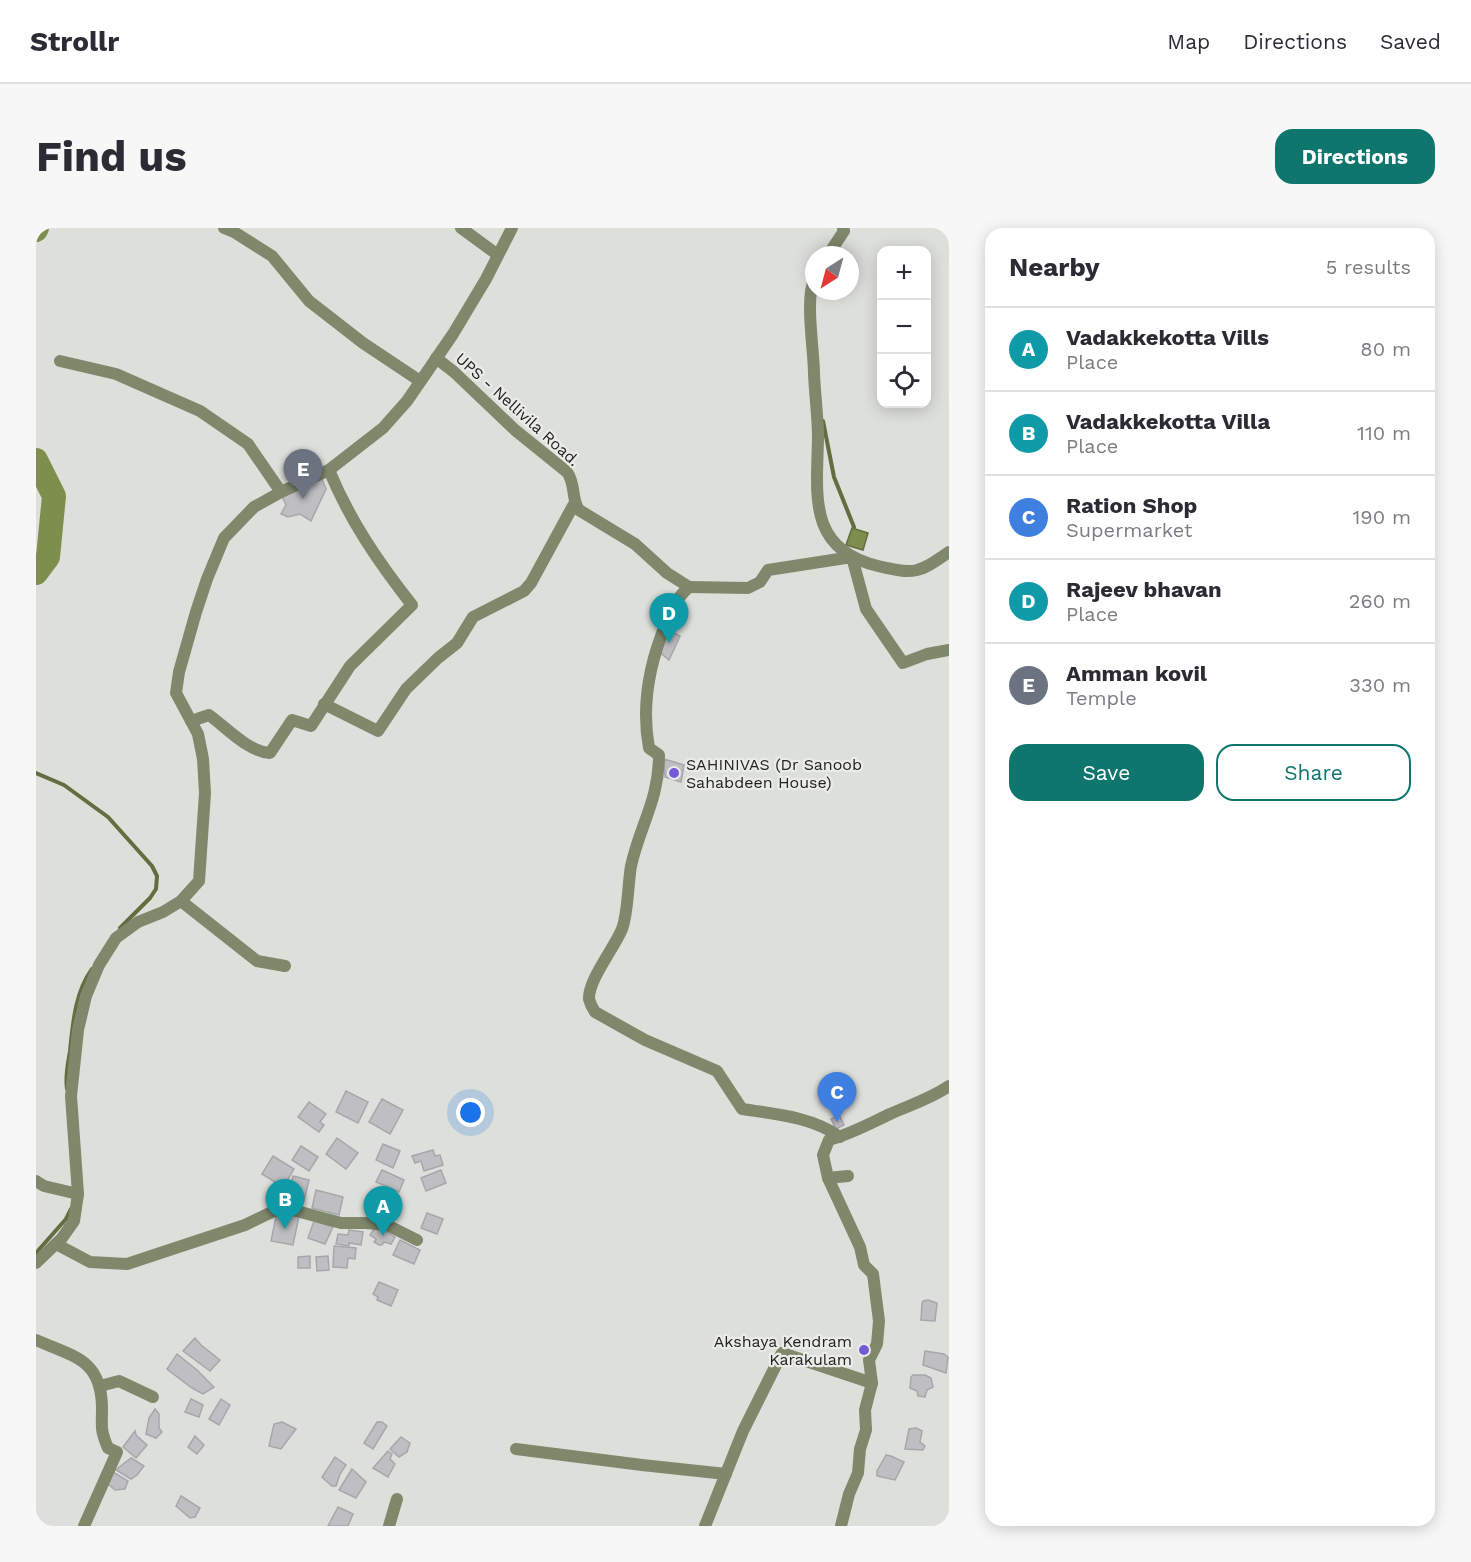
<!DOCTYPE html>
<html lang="en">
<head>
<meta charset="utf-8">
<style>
  body { margin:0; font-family:"Work Sans",sans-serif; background:#f7f7f7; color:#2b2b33 }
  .controls { position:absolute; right:18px; top:18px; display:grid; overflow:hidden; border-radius:12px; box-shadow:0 3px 15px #0003 }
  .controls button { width:54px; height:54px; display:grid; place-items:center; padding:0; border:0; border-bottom:2px solid #e1e1e2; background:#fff; color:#2b2b33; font:30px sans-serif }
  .compass { position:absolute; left:769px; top:18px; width:54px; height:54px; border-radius:50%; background:#fff; box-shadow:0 3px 15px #0003; rotate:216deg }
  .you { position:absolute; left:435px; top:885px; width:21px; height:21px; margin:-15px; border:4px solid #fff; border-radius:50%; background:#1a73e8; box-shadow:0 0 0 9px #1a73e833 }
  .badge { display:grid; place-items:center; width:39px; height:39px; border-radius:50%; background:#0f766e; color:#fff; font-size:20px; font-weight:700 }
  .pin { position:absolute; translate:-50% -50px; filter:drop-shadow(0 2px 3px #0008) }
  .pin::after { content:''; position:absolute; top:32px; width:21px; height:18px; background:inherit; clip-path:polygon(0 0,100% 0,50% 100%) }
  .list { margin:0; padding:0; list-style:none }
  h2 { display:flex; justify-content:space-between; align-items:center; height:78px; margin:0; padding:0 24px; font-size:26px }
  h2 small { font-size:20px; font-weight:400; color:#7c7c81 }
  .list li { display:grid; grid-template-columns:39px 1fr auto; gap:18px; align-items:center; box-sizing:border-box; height:84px; padding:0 24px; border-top:2px solid #e1e1e2 }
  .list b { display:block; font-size:22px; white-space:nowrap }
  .list p { margin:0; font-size:20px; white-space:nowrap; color:#7c7c81 }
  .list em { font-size:20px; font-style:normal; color:#7c7c81 }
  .actions { display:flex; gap:12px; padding:18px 24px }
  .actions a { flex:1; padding:14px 0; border:2px solid #0f766e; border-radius:18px; text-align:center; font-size:21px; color:#0f766e }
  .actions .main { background:#0f766e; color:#fff }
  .icon { flex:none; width:33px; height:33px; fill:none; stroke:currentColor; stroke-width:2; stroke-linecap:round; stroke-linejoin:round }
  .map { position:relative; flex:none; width:913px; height:1298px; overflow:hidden; border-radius:18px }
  header { display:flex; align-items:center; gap:36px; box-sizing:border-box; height:84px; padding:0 30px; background:#fff; border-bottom:2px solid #e1e1e2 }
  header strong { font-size:28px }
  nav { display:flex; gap:33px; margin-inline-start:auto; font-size:21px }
  .intro { display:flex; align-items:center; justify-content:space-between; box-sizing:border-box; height:144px; padding:0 36px }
  h1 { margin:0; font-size:42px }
  .button { padding:15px 27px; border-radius:18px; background:#0f766e; color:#fff; font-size:21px; font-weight:700 }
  main { display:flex; gap:36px; padding:0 36px }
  aside { flex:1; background:#fff; border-radius:18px; box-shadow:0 3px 15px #0003 }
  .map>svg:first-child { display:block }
  .water { fill:#7e8e4d; stroke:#626e40; stroke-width:1.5 }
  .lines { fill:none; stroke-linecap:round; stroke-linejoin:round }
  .stream { stroke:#626e40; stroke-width:4 }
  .river { stroke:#7e8e4d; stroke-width:24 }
  .building { fill:#bfbec2; stroke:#a7a7ab; stroke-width:1.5 }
  .street { stroke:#80886c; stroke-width:12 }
  .poi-dot { fill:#735bd5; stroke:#eaece8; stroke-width:2 }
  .labels { text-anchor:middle; stroke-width:4.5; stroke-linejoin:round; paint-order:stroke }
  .street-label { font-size:16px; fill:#222221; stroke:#eaece8 }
  .poi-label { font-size:16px; fill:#222221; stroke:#eaece8; text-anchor:start }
</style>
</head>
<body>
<header>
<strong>Strollr</strong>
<nav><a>Map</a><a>Directions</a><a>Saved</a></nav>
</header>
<div class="intro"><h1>Find us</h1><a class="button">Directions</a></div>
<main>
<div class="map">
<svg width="913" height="1298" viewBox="0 0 913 1298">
  <rect width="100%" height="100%" fill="#dddfdb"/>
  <polygon class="water" points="816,300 832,305 827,322 810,317"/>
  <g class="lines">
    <g class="stream">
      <polyline points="787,193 798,249 818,299"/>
      <polyline points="0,545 28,557 72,589 116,638 121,648 120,661 114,670 84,700"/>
      <path d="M 31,861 C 29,847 32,836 34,823 C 37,794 39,765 56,741"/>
      <polyline points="0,1025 30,991 35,981"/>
    </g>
    <g class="river">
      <polyline points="0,2 1,0"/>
      <polyline points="0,232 18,268 12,329 0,345"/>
    </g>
  </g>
  <g class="building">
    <polygon points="285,249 290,261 275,293 264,286 252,289 245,286 250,277 245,266"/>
    <polygon points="630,401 644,408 633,432 621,422"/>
    <polygon points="628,531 648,537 645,554 629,549"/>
    <polygon points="310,863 332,874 322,895 300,884"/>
    <polygon points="346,871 367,882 354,906 333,894"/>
    <polygon points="273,874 290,886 284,894 288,897 283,904 262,889"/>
    <polygon points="803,887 808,897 800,901 795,891"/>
    <polygon points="301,910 322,925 310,941 290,926"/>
    <polygon points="347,916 364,923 357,940 340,932"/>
    <polygon points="265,918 282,929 273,943 256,932"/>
    <polygon points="397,922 399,928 404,927 407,937 388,943 385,933 379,935 376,928"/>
    <polygon points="237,928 258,941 247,959 226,946"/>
    <polygon points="346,942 368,952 363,964 340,954"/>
    <polygon points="405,942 410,955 390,963 385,950"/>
    <polygon points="257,948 273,952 268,973 252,968"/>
    <polygon points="280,962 307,969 303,987 276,980"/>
    <polygon points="241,984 263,988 257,1017 235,1013"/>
    <polygon points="391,985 407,991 401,1006 385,1000"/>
    <polygon points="278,993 297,999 289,1016 272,1010"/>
    <polygon points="340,998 359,1009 355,1016 348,1014 346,1017 343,1017 338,1014 340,1011 334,1007"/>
    <polygon points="313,1002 327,1004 325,1017 313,1015 313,1018 300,1016 302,1006 312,1007"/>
    <polygon points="364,1012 384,1022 378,1036 357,1027"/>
    <polygon points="298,1018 320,1020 319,1031 312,1030 311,1040 297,1039"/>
    <polygon points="274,1028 274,1040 262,1040 262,1029"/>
    <polygon points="292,1028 293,1042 281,1043 280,1029"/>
    <polygon points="343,1054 362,1062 355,1078 341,1072 342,1069 337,1066"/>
    <polygon points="892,1072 901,1075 899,1093 885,1092 886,1076 887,1073"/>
    <polygon points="159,1110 165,1117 184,1132 174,1143 147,1123"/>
    <polygon points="889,1123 908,1126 912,1129 910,1145 887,1137"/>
    <polygon points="141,1126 161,1142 178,1159 167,1166 156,1160 131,1141"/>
    <polygon points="877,1147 889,1147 895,1150 897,1159 891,1162 889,1169 882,1168 881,1163 874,1160 875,1149"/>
    <polygon points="155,1171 167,1177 163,1189 149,1184"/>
    <polygon points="185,1171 194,1177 183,1197 173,1191"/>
    <polygon points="119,1181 123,1186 123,1200 126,1204 120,1210 110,1206 113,1190"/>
    <polygon points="246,1194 260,1201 245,1221 233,1218 238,1196"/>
    <polygon points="341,1194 346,1194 351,1198 337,1221 328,1215"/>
    <polygon points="880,1200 886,1203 884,1214 889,1218 887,1222 869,1221 873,1201"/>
    <polygon points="99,1203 100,1207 111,1217 100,1230 87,1219"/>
    <polygon points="159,1208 168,1217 161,1226 152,1219"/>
    <polygon points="365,1209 374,1215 371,1224 363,1229 354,1221"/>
    <polygon points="352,1223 356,1226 354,1231 359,1236 352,1249 337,1240"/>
    <polygon points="850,1227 855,1228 868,1234 859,1252 841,1248 841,1243"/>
    <polygon points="299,1229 310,1237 304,1246 300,1258 296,1258 286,1249"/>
    <polygon points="95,1230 108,1238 101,1247 95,1251 80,1242"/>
    <polygon points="316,1241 330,1254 320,1270 303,1262"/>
    <polygon points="77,1244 92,1253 89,1261 79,1262 71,1255"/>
    <polygon points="145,1268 164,1280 159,1289 154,1290 140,1278"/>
    <polygon points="302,1279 317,1286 312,1298 292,1298"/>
  </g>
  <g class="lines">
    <g class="street">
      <polyline points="188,0 198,4 236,28 273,73 327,115 384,153"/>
      <polyline points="425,0 462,27"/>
      <polyline points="792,27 808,3 807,0"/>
      <path d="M 778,52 C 769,72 778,122 778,146 C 779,168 782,189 782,210 C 781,267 771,321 842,338 C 879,347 883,345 913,324"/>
      <path d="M 400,130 L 418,144 L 479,202 L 531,244 C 540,256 535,271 543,282 L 599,316 L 631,345 L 653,359 C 640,371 638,377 631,393 C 614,433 605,477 613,520 L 623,527 C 623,572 604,597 595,638 C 592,655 592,686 586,701 C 579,719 552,752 553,771 C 554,775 557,781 559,784 L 609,812 L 681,843 L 706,881 C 739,886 777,889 804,909"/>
      <polyline points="24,133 80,146 164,183 212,216 245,264"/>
      <polyline points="653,359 712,360 724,354 732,342 816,329 830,381 867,435 891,426 913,422"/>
      <polyline points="288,476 342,503 370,461 402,430 421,415 437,389 488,363 495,355 538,276"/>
      <path d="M 155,493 L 173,487 C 191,500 211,523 234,525 L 256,492 L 275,498 L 314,438 L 376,377 C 343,335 314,293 293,242"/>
      <polyline points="145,673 221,733 249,738"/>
      <polyline points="792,950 812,948"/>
      <polyline points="0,953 8,958 42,966"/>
      <polyline points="20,1016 54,1034 91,1036 209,997 246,979 305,995 330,995 351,997 381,1012"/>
      <polyline points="0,1035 26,1010 38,993 42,966 35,868 42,802 50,768 63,737 80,710 102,694 127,684 145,673 163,653 169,565 167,531 162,506 140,465 143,444 160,384 171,351 188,310 218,279 245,264 293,242 347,200 371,173 417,106 450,51 476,0"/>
      <path d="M 0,1112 C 38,1129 65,1131 66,1179 C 66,1199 64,1202 72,1220 L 81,1224 L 48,1298"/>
      <polyline points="64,1158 83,1153 117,1169"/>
      <polyline points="480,1221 606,1237 690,1246"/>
      <polyline points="353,1298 361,1271"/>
      <polyline points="669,1298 707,1203 746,1125 836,1155"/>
      <path d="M 805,1298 L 813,1266 L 822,1245 L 824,1221 L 830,1202 L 829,1182 L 836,1155 L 833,1132 L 841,1116 L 843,1093 L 837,1046 L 828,1037 L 824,1019 L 792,950 L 787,927 L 793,912 C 815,906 833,896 854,886 C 874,877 894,871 913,858"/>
    </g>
  </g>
  <g class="poi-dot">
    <circle cx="638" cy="545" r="6"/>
    <circle cx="828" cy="1122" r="6"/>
  </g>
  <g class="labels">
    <g class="street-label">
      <text transform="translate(482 181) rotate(42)" y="6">UPS - Nellivila Road.</text>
    </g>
    <g class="poi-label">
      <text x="650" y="542">SAHINIVAS (Dr Sanoob<tspan x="650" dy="18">Sahabdeen House)</tspan></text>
      <text x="816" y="1119" text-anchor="end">Akshaya Kendram<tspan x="816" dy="18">Karakulam</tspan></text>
    </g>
  </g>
</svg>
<div class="controls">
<button>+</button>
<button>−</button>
<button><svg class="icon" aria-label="locate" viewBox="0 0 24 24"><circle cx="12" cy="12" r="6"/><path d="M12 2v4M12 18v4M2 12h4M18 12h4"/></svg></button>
</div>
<svg class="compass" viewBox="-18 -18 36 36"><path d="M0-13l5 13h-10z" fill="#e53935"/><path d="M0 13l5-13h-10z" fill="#7c7c81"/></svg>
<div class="you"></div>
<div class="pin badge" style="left:347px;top:1008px;background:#0f9aa8">A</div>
<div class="pin badge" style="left:249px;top:1001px;background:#0f9aa8">B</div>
<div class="pin badge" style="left:801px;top:894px;background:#3f7fe0">C</div>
<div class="pin badge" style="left:633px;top:415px;background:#0f9aa8">D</div>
<div class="pin badge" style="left:267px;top:271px;background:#6b7280">E</div>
</div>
<aside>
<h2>Nearby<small>5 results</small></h2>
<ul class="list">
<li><span class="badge" style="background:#0f9aa8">A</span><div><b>Vadakkekotta Vills</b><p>Place</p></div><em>80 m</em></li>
<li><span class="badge" style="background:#0f9aa8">B</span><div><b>Vadakkekotta Villa</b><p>Place</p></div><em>110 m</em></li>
<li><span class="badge" style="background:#3f7fe0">C</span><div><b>Ration Shop</b><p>Supermarket</p></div><em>190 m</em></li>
<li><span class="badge" style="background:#0f9aa8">D</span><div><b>Rajeev bhavan</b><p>Place</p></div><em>260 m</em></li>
<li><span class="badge" style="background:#6b7280">E</span><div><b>Amman kovil</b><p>Temple</p></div><em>330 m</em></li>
</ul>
<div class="actions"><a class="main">Save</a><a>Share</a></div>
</aside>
</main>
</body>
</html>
